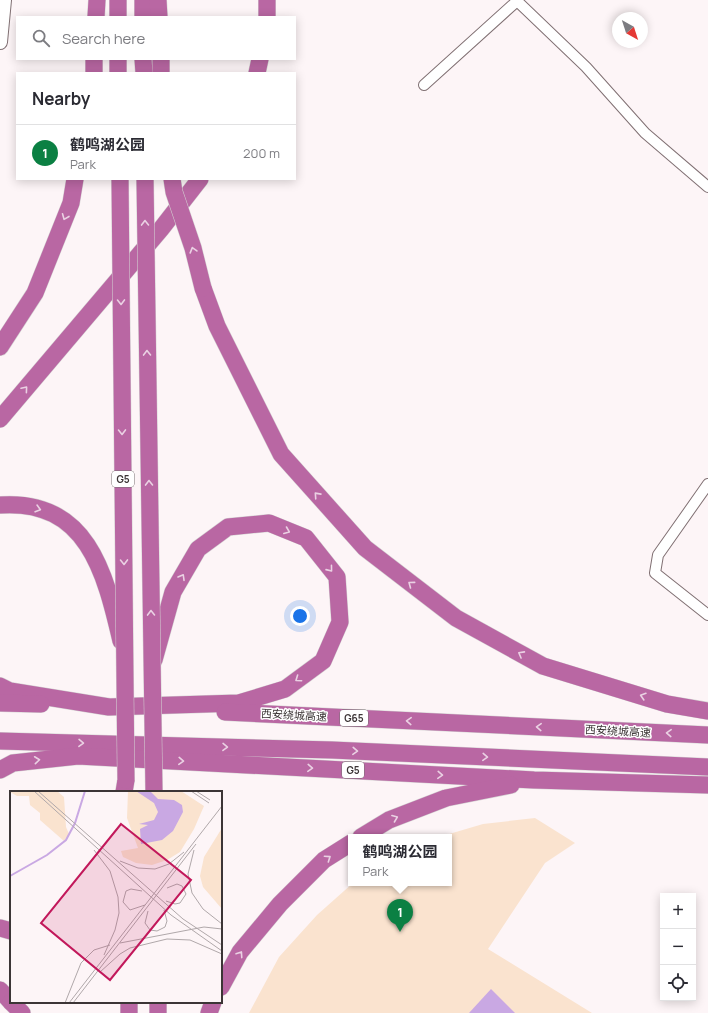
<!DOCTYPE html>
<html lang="en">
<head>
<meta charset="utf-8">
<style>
  body { margin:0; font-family:Manrope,"Noto Sans SC",sans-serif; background:#f7f7f7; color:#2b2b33 }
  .controls { position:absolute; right:12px; bottom:12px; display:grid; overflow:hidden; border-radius:0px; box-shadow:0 2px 10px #0003 }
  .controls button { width:36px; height:36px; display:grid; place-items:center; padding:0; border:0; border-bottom:1px solid #e1e1e2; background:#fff; color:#2b2b33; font:20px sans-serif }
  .compass { position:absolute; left:612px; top:12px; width:36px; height:36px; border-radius:50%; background:#fff; box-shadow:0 2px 10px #0003; rotate:141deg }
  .you { position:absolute; left:300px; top:616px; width:14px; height:14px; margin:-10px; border:3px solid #fff; border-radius:50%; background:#1a73e8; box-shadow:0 0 0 6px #1a73e833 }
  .badge { display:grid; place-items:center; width:26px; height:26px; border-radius:50%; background:#0b8043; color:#fff; font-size:13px; font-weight:700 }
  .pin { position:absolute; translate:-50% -33px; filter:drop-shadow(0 1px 2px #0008) }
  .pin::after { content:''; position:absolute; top:21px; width:14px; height:12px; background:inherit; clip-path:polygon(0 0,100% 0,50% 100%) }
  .popup { position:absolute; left:348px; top:834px; width:104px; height:52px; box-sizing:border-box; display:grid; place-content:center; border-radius:0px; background:#fff; filter:drop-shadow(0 1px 3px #0005); font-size:13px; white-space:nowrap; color:#7c7c81 }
  .popup b { font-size:15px; color:#2b2b33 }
  .popup::after { content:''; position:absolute; left:50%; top:100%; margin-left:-8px; border:8px solid transparent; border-top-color:#fff }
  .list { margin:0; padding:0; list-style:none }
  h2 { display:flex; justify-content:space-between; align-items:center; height:52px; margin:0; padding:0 16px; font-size:17px }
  h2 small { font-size:13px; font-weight:400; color:#7c7c81 }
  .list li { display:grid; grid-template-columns:26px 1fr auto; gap:12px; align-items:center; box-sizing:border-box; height:56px; padding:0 16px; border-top:1px solid #e1e1e2 }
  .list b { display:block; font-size:15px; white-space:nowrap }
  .list p { margin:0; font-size:13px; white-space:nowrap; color:#7c7c81 }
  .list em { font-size:13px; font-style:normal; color:#7c7c81 }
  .icon { flex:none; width:22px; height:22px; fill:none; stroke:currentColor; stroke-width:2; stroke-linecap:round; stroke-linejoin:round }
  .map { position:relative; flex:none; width:708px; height:1013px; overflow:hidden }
  .search { position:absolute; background:#fff; box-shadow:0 2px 10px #0003; left:16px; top:16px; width:280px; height:44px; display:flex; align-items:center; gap:10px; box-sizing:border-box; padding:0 14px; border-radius:0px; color:#7c7c81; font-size:15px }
  .panel { position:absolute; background:#fff; box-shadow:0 2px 10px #0003; left:16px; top:72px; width:280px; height:108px; border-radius:0px }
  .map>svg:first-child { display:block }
  .green { fill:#fae3cf }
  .water { fill:#c9a8e3 }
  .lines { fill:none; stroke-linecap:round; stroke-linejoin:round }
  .street-casing { stroke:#807073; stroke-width:12 }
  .secondary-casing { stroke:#807073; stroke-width:16 }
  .highway-casing { stroke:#d4d3d3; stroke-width:18 }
  .street { stroke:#fff; stroke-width:10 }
  .secondary { stroke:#fff; stroke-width:14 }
  .highway { stroke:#b967a3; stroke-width:17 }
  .highway-bridge-casing { stroke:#d4d3d3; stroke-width:18; stroke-linecap:butt }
  .highway-bridge { stroke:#b967a3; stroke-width:17 }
  .oneway { stroke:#ead1e3 }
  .labels { text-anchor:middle; stroke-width:3; stroke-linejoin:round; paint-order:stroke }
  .shield { fill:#fff; stroke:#767272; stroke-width:1 }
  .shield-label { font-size:10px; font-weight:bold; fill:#3c3536 }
  .street-label { font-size:11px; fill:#3c3536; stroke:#fff }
  .inset-river { fill:none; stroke:#c9a8e3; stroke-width:2 }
  .inset-road { fill:none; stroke:#b0a8aa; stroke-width:1 }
  .view { fill:#c2185b; fill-opacity:0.15; stroke:#c2185b; stroke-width:2 }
  .inset-edge { fill:none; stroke:#3c3536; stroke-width:2 }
</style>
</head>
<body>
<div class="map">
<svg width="708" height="1013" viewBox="0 0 708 1013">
  <rect width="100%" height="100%" fill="#fdf5f7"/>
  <polygon class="green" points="535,818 575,843 545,863 488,949 592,1013 249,1013 279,957 317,915 353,883 449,883 449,837 439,837 483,824"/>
  <polygon class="water" points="491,989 515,1013 469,1013"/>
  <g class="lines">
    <defs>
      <g id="street">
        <polyline points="516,0 586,67 645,133 708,187"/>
        <polyline points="424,85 517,1"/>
        <polyline points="708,484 658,555 655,573 708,615"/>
      </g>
      <polyline id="secondary" points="0,42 4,0"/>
      <g id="highway">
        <polyline points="118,0 118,17"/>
        <polyline points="143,0 143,17"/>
        <polyline points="158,0 159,17"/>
        <polyline points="267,0 267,17"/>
        <polyline points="96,17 97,0"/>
        <polyline points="118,59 118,73"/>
        <polyline points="143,59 144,73"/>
        <polyline points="161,59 161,73"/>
        <polyline points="94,73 94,59"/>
        <polyline points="257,73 260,59"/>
        <polyline points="203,288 217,326 281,454 365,548 456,618 543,666 667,704 708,711"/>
        <polyline points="0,347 35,293 71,203 75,179"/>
        <polyline points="0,419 161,229 200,179"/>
        <path d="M 0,505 C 87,499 105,572 121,641"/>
        <polyline points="0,686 10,691 109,707 239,703 285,689 323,661 340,622 337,577 306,538 269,523 228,527 198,549 173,592 154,660"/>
        <polyline points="0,703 41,704"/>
        <polyline points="225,712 708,735"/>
        <polyline points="0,741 332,750 708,767"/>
        <polyline points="0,770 13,763 78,756 534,780 708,785"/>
        <polyline points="124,792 126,780"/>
        <polyline points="361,837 389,820 446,798 511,785"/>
        <polyline points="0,928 11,931"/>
        <polyline points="221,987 240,952 280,904 324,860 351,843"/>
        <polyline points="0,990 11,1002"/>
        <polyline points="11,1002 22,1013"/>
        <polyline points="129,1002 129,1013"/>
        <polyline points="158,1002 158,1013"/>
        <polyline points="209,1013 213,1002"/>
      </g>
    </defs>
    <use href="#street" class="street-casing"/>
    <use href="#secondary" class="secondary-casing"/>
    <use href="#highway" class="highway-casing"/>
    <use href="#street" class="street"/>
    <use href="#secondary" class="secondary"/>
    <use href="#highway" class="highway"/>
    <defs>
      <g id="highway-bridge">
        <polyline points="120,179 126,780"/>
        <polyline points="145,179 154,792"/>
        <polyline points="172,179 174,192 193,248 203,288"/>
      </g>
    </defs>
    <use href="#highway-bridge" class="highway-bridge-casing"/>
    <use href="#highway-bridge" class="highway-bridge"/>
  </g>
  <defs><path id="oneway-chevron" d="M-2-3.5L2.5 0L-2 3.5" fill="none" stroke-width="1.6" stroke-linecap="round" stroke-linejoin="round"/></defs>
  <g class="oneway">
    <use href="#oneway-chevron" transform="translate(65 217) rotate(112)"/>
    <use href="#oneway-chevron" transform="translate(145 223) rotate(-91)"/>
    <use href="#oneway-chevron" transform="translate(193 250) rotate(-106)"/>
    <use href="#oneway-chevron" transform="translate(121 302) rotate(89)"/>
    <use href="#oneway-chevron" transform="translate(147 353) rotate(-91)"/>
    <use href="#oneway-chevron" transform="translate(25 389) rotate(-50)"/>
    <use href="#oneway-chevron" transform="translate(122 432) rotate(89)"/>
    <use href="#oneway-chevron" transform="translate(149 483) rotate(-91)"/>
    <use href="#oneway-chevron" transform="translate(317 495) rotate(-132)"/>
    <use href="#oneway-chevron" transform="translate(38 509) rotate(16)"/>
    <use href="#oneway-chevron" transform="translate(287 531) rotate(22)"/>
    <use href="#oneway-chevron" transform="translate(124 562) rotate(89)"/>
    <use href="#oneway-chevron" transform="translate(330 569) rotate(51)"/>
    <use href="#oneway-chevron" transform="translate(182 577) rotate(-60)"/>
    <use href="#oneway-chevron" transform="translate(411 584) rotate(-143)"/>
    <use href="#oneway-chevron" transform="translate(151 613) rotate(-91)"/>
    <use href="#oneway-chevron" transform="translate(521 654) rotate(-151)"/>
    <use href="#oneway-chevron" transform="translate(298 679) rotate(145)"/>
    <use href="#oneway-chevron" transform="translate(643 696) rotate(-163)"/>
    <use href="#oneway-chevron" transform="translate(409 721) rotate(-177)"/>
    <use href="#oneway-chevron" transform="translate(539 727) rotate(-177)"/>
    <use href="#oneway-chevron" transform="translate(669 733) rotate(-177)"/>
    <use href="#oneway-chevron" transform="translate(81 743) rotate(1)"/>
    <use href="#oneway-chevron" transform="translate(225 747) rotate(1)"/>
    <use href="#oneway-chevron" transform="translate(355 751) rotate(3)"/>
    <use href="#oneway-chevron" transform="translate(485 757) rotate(3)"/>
    <use href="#oneway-chevron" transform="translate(37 760) rotate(-6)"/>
    <use href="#oneway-chevron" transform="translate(181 761) rotate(3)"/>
    <use href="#oneway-chevron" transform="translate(310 768) rotate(3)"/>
    <use href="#oneway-chevron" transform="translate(440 775) rotate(3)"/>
    <use href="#oneway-chevron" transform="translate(395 818) rotate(-21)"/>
    <use href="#oneway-chevron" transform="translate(328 858) rotate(-34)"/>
    <use href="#oneway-chevron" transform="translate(240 954) rotate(-56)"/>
  </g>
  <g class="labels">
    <g class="shield">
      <rect x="112" y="471" width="22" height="16" rx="3"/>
      <rect x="340" y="710" width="28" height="16" rx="3"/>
      <rect x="342" y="762" width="22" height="16" rx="3"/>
    </g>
    <g class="shield-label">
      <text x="123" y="483">G5</text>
      <text x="354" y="722">G65</text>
      <text x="353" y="774">G5</text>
    </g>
    <g class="street-label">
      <text transform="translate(294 715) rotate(3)" y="4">西安绕城高速</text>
      <text transform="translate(618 731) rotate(3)" y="4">西安绕城高速</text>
    </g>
  </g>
  <g transform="translate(10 791)">
    <rect width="212" height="212" fill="#fdf5f7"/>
    <path d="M 47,0 L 54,6 L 56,36 L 59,43 L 54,50 L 30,29 L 30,22 L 20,14 L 19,5 L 7,5 L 0,1 ZM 118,0 L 171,0 L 194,15 L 184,38 L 170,61 L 157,69 L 142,74 L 126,72 L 113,66 L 111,60 L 128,57 L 117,27 ZM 212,37 L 212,118 L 193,96 L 190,85 L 194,66 Z" fill="#fae3cf"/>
    <path d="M 126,0 L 140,0 L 148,8 L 164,9 L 172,14 L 173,21 L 163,40 L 152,49 L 131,53 L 130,38 L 138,34 L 129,33 L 144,29 L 148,21 L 144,12 Z" fill="#c9a8e3"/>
    <path class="inset-river" d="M 0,85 L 37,64 L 56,49 L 65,32 L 75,0"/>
    <path class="inset-road" d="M 24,0 L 161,124 L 212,160M 28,0 L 173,128 L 212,154M 181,0 L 199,12M 186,0 L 200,9M 84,59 L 100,80 L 108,106 L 109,122 L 105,139 L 94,164M 184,59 L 178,83 L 182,102 L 193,118 L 212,133M 110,70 L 128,77 L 145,78 L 159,73 L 174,61M 132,100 L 121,98 L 116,100 L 113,111 L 120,119 L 135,114M 156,110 L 165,113 L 170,112 L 176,103 L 172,95 L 167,93 L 157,97M 138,120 L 135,132 L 140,139 L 147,140 L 155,136 L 157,130 L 154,119M 110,152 L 194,136 L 212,138M 90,181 L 110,163 L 120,157 L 157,148 L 180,149 L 212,163M 55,212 L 71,172 L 84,159 L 100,154M 59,212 L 212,15M 63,212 L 186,53"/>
    <path class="view" d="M 111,33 L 181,89 L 100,189 L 31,132 Z"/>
    <rect width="212" height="212" class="inset-edge"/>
  </g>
</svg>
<div class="controls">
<button>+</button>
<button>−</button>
<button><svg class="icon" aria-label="locate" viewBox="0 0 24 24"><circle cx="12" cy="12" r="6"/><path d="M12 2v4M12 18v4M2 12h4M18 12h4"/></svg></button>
</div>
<svg class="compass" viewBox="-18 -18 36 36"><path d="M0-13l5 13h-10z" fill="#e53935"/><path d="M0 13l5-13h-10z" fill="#7c7c81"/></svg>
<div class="you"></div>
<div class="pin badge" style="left:400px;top:932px">1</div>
<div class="popup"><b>鹤鸣湖公园</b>Park</div>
<div class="search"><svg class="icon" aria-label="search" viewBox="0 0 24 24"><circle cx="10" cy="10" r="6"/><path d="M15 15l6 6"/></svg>Search here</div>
<section class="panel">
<h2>Nearby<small></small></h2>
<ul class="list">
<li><span class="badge">1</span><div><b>鹤鸣湖公园</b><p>Park</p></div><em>200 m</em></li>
</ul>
</section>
</div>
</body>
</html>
